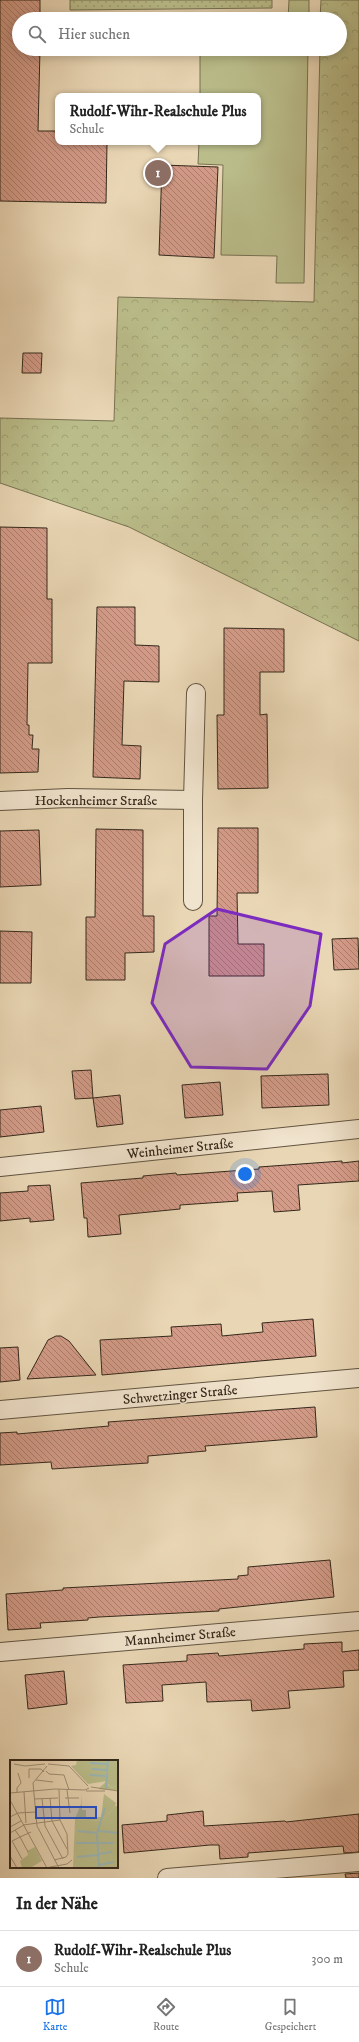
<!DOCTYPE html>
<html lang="de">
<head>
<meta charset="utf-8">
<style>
  body { margin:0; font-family:"IM FELL DW Pica",serif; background:#f2f2f2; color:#222 }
  .you { position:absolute; left:245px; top:1174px; width:14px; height:14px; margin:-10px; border:3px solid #fff; border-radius:50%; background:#1a73e8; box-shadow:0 0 0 6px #1a73e833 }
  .badge { display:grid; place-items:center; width:26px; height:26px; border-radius:50%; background:#1a73e8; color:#fff; font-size:13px; font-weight:700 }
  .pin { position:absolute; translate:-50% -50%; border:2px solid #fff; box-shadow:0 1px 4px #0006 }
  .popup { position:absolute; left:55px; top:93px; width:206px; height:52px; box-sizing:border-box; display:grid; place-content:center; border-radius:8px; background:#fff; filter:drop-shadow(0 1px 3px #0005); font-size:13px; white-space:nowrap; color:#767676 }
  .popup b { font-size:15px; color:#222 }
  .popup::after { content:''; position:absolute; left:50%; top:100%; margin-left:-8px; border:8px solid transparent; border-top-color:#fff }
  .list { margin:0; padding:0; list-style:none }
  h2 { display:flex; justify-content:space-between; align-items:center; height:52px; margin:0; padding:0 16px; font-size:17px }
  h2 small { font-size:13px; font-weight:400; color:#767676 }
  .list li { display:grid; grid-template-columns:26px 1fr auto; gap:12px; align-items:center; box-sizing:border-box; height:56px; padding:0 16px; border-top:1px solid #e0e0e0 }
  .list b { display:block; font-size:15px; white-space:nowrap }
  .list p { margin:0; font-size:13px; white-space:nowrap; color:#767676 }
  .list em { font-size:13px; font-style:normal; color:#767676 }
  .icon { flex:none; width:22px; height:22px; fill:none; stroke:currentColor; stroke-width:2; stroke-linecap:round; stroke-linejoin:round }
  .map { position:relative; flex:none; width:359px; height:1878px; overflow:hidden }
  .search { position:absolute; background:#fff; box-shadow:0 2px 10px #0003; left:12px; right:12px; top:12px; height:44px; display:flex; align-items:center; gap:10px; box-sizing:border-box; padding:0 14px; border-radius:22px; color:#767676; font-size:15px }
  .sheet { height:108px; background:#fff }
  nav { display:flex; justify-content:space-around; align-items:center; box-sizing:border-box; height:56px; border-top:1px solid #e0e0e0; background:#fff; font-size:11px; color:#767676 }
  nav a { display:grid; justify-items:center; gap:2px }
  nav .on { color:#1a73e8 }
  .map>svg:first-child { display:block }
  .grass { fill:url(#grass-dots); stroke:#777252 }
  .forest { fill:url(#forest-crowns); stroke:#777252 }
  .park { fill:#babd8a; stroke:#777252 }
  .building { fill:url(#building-back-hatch); stroke:#34281b }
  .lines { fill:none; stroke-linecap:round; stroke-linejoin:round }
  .street-casing { stroke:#615441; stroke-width:20 }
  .street { stroke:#f1e4ce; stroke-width:18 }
  .marked { fill:#7b2cbf; fill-opacity:0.2; stroke:#7b2cbf; stroke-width:3; stroke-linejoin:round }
  .labels { text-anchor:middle; stroke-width:3; stroke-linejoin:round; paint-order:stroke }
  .street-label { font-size:14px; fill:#34281b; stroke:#f1e4ce }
  .inset-river { fill:none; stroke:#9bb7b7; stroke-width:2 }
  .inset-road { fill:none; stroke:#a19077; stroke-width:1 }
  .view { fill:#1d4ed8; fill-opacity:0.15; stroke:#1d4ed8; stroke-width:2 }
  .inset-edge { fill:none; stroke:#34281b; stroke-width:2 }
</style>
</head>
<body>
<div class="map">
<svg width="359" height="1878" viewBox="0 0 359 1878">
  <defs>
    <pattern id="grass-dots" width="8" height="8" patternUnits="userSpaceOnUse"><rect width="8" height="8" fill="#babd8a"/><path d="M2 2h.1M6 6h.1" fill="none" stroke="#a0a276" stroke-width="1.8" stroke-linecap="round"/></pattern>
    <pattern id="forest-crowns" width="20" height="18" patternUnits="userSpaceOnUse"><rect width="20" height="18" fill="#babd8a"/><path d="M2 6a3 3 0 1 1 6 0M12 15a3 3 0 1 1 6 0" fill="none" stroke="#a0a276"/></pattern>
    <pattern id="building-back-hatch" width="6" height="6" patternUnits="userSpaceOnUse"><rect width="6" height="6" fill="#d39b88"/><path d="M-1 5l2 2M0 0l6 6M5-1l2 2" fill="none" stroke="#ac7e6e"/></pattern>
  </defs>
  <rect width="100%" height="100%" fill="#e9d6b4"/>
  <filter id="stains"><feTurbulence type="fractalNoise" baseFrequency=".005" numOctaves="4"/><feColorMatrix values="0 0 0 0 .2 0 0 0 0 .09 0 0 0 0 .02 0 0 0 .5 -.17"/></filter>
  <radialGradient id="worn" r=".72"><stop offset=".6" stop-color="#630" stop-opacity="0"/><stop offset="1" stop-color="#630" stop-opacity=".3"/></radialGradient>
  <polygon class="grass" points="70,0 272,0 272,8 70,10"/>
  <polygon class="forest" points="321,0 359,0 359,641 129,527 0,483 0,418 114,421 118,297 314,302 320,49 340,49 340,19 320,19"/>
  <g class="park">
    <polygon points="289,0 309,0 309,19 288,19"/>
    <polygon points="200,49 308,49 304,283 276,283 277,256 221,255 223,165 198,164 199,142 258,142 258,96 200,96"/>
  </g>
  <g class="building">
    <polygon points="0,0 40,0 40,19 19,19 19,49 40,49 38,131 58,131 58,142 107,142 106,203 0,201"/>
    <polygon points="162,165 218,167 214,258 159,255"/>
    <polygon points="23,353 42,353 41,373 22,373"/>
    <polygon points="0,527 47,528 47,599 52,599 52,663 28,663 27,725 29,725 29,735 33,735 32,749 39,749 38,772 0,773"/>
    <polygon points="97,607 135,607 135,645 159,646 159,682 124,681 122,745 141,746 140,779 93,777"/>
    <polygon points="224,628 284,629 284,672 260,672 260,715 267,714 268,788 218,789 217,715 224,715"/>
    <polygon points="218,828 258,828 258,893 237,893 238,944 264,944 264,976 209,976 209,916 217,916"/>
    <polygon points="96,829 143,830 143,916 154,916 154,952 125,953 125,980 86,980 86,917 95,917"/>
    <polygon points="39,830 41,885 0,887 0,831"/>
    <polygon points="0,931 32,932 31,983 0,983"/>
    <polygon points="358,938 359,969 334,970 332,939"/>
    <polygon points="91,1070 93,1098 75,1099 72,1071"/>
    <polygon points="328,1074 329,1105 262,1108 261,1076"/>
    <polygon points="220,1082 223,1115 185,1118 182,1085"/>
    <polygon points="120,1095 123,1124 97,1127 93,1098"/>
    <polygon points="41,1106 44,1132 0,1137 0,1110"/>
    <polygon points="342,1161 342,1163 359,1161 359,1181 298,1185 300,1210 274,1212 272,1191 237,1193 238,1201 180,1205 180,1209 119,1215 121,1234 88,1237 87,1218 84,1218 81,1183 143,1178 143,1176 176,1173 177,1175 259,1169 259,1167"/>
    <polygon points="50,1185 54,1220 30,1222 30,1218 0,1221 0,1193 28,1191 28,1186"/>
    <polygon points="313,1319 316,1356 102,1375 100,1340 172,1336 171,1327 221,1324 222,1336 263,1332 262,1323"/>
    <polygon points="56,1336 61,1336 69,1341 96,1375 27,1379 48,1340"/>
    <polygon points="18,1347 20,1380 0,1382 0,1348"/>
    <polygon points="315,1407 317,1437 205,1446 206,1451 148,1456 148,1463 52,1469 51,1462 0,1465 0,1433 17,1432 17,1434 109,1426 108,1422"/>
    <polygon points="330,1560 334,1597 219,1609 219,1611 99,1617 88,1618 88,1620 40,1623 41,1628 8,1630 6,1594 63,1590 63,1588 238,1579 238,1576 248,1575 248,1567"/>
    <polygon points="342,1642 342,1652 359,1650 359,1670 343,1671 344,1687 288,1691 290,1708 252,1711 251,1700 207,1702 206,1682 162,1685 163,1701 126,1703 123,1665 187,1661 187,1655 218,1653 219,1656 304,1649 304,1644"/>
    <polygon points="64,1671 67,1704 28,1709 25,1675"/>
    <polygon points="203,1811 204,1826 285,1821 286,1822 359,1814 359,1852 344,1853 343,1846 248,1853 248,1857 220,1859 219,1845 210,1845 124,1853 122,1825 167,1821 167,1815"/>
    <polygon points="359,1873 359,1878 346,1878 345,1874"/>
  </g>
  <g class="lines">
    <defs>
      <g id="street">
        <polyline points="0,801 68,798 193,800"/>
        <polyline points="193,901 193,800 196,693"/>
        <polyline points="0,1167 359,1129"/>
        <polyline points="0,1410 359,1378"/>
        <polyline points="0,1652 359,1621"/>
        <polyline points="167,1878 359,1862"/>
      </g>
    </defs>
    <use href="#street" class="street-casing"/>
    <use href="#street" class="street"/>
  </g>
  <path class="marked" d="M 217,909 L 321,934 L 310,1006 L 267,1069 L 191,1067 L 152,1003 L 165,944 Z"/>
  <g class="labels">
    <g class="street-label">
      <text x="96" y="805">Hockenheimer Straße</text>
      <text transform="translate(180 1148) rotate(-6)" y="5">Weinheimer Straße</text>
      <text transform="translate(180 1394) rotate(-5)" y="5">Schwetzinger Straße</text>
      <text transform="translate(180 1636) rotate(-5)" y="5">Mannheimer Straße</text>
    </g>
  </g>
  <g transform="translate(10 1760)">
    <rect width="108" height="108" fill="#e9d6b4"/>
    <path d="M 67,0 L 107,0 L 106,26 L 102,28 L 98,24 L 98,30 L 88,29 L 97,21 L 78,24 L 61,6 L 66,5 ZM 105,46 L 108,46 L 108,108 L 63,108 L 65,59 L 92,61 Z" fill="#babd8a"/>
    <path d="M 108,0 L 108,30 L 98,30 L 97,24 L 102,28 L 106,26 L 105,13 ZM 71,34 L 72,50 L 76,50 L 76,57 L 91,57 L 94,34 L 106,43 L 105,46 L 92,61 L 65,59 L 71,44 Z" fill="#babd8a"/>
    <path d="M 25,87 L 32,101 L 20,108 L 12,108 L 10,101 L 18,95 L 17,91 Z" fill="#babd8a"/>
    <path class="inset-river" d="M 80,3 L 97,4M 82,9 L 96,10M 97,12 L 98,0M 80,15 L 95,16M 96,28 L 97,13M 68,71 L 87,73M 89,71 L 108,73M 66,83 L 103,83M 88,94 L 102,92M 67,97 L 88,95M 89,105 L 104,102M 89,108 L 87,73 L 95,48"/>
    <path class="inset-road" d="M 4,4 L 15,6 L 35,4M 38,4 L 59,6 L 78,26M 37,6 L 23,23 L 27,66 L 49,108M 36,11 L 39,14 L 54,15 L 59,30M 19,18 L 19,9 L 31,9 L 34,12M 26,20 L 43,22M 81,27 L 108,31M 57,30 L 60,53M 76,31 L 95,31M 14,32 L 16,63M 0,33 L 45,29 L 75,30 L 79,28M 7,33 L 7,28 L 11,23 L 8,13M 40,38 L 42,61 L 57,89M 55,38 L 69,38M 24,39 L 48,38M 32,39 L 35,66 L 53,99M 0,40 L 37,108M 0,57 L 8,53 L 26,52M 13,65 L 50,60M 0,67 L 11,61M 5,70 L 10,77 L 21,72M 0,73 L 14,65M 0,96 L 7,108M 12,99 L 2,81 L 10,77 L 18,92M 44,100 L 56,97 L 58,94 L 57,74 L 50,60 L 49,29M 35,108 L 57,104 L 62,100"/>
    <path class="view" d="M 26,47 L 86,47 L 86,58 L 26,58 Z"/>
    <rect width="108" height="108" class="inset-edge"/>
  </g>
  <rect width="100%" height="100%" filter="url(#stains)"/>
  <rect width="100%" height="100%" fill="url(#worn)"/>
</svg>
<div class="you"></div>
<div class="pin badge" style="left:158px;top:173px;background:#8d6e63">1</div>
<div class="popup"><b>Rudolf-Wihr-Realschule Plus</b>Schule</div>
<div class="search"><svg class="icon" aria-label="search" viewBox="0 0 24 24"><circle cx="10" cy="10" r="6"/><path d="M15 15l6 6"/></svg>Hier suchen</div>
</div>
<section class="sheet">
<h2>In der Nähe<small></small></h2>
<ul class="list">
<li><span class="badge" style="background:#8d6e63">1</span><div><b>Rudolf-Wihr-Realschule Plus</b><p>Schule</p></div><em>300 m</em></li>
</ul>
</section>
<nav>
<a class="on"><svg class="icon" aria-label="map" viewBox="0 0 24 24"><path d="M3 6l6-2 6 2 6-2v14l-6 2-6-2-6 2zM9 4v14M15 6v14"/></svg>Karte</a>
<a><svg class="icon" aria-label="directions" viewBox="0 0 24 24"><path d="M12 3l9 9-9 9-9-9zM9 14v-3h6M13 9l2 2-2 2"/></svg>Route</a>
<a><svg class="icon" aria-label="saved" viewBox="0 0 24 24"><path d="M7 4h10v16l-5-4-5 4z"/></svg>Gespeichert</a>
</nav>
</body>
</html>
